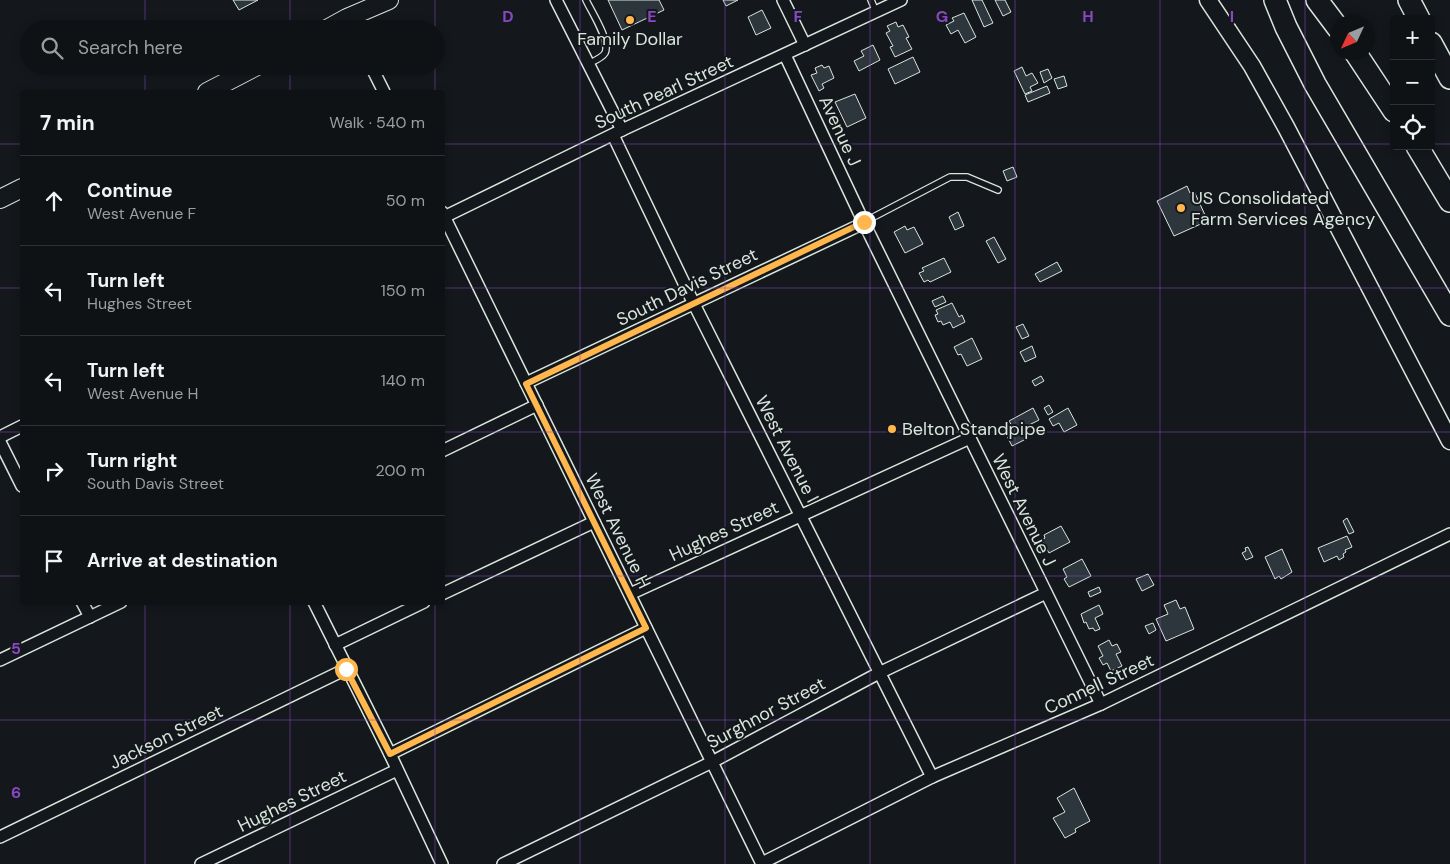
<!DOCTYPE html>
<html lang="en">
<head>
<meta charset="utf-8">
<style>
  body { margin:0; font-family:"DM Sans",sans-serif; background:#181b1e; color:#f1f3f6 }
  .controls { position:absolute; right:15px; top:15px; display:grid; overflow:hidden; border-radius:5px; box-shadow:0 2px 8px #0003 }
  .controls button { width:45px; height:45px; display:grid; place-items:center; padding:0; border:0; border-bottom:1px solid #2f3234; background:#0f1215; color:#f1f3f6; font:25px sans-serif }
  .compass { position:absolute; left:1330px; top:15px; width:45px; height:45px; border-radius:50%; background:#0f1215; box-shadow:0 2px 8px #0003; rotate:226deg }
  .stop { position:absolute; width:15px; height:15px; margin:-11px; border:4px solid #ffb74d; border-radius:50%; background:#fff }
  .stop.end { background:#ffb74d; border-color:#fff; box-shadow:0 1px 5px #0008 }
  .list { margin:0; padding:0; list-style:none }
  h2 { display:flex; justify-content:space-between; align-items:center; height:65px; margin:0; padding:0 20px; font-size:21px }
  h2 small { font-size:16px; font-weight:400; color:#9b9ea0 }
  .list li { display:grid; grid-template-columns:32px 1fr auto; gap:15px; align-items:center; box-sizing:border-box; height:90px; padding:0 20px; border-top:1px solid #2f3234 }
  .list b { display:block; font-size:19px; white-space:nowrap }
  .list p { margin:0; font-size:16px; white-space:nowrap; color:#9b9ea0 }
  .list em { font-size:16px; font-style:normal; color:#9b9ea0 }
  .icon { flex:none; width:28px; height:28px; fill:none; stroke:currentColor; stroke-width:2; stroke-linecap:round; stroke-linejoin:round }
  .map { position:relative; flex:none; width:1450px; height:864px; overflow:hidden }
  .search { position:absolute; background:#0f1215; box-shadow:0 2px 8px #0003; left:20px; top:20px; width:425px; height:55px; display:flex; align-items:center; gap:12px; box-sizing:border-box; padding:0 18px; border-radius:28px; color:#9b9ea0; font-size:19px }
  .panel { position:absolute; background:#0f1215; box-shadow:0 2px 8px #0003; left:20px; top:90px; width:425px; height:515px; border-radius:5px }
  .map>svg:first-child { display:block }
  .building { fill:#2c363c; stroke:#d8e6dc }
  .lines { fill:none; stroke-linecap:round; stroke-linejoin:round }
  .service-casing { stroke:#d8e6dc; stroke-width:8 }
  .minor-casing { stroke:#d8e6dc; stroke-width:14 }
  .secondary-casing { stroke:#d8e6dc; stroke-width:19 }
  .primary-casing { stroke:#d8e6dc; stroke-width:20 }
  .motorway-casing { stroke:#d8e6dc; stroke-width:24 }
  .service { stroke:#14181c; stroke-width:5.5 }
  .minor { stroke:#14181c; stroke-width:11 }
  .secondary { stroke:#14181c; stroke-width:16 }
  .primary { stroke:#14181c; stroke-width:18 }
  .motorway { stroke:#14181c; stroke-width:21 }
  .route { stroke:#ffb74d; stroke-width:6 }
  .grid { fill:none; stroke:#8948c3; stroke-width:1; stroke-opacity:0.55 }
  .poi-dot { fill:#ffb74d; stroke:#14181c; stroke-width:2 }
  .labels { text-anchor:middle; stroke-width:4; stroke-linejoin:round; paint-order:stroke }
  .poi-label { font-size:18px; fill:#d8e6dc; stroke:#14181c; text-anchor:start }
  .street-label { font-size:18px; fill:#d8e6dc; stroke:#14181c }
  .grid-label { font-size:16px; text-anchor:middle; font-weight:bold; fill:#8948c3; stroke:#14181c; stroke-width:4; stroke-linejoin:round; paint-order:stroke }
</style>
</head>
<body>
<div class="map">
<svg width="1450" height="864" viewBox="0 0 1450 864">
  <rect width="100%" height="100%" fill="#14181c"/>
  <g class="building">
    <polygon points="233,0 258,0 239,10"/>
    <polygon points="608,0 659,0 664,10 622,30"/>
    <polygon points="723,0 738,0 726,6"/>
    <polygon points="972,0 982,0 993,23 984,27"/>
    <polygon points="995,0 1005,0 1011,12 1003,16"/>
    <polygon points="762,10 771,28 756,35 748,17"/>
    <polygon points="964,13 976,37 965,43 958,30 951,34 946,25 954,21 952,18"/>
    <polygon points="896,22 898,27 903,25 909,37 906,38 912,49 895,57 890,47 893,46 886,33 890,31 887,26"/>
    <polygon points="873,45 880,60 859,71 854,61 864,56 861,51"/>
    <polygon points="913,57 920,72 895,84 888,69"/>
    <polygon points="822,65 824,68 829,66 834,78 822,84 824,88 819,91 811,75 817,73 815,68"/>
    <polygon points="1022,67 1026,76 1032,73 1038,83 1030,87 1032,91 1025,94 1014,71"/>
    <polygon points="1048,69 1052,78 1044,83 1040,72"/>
    <polygon points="1064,76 1067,86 1058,89 1054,79"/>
    <polygon points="1047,86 1050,93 1028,102 1025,95"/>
    <polygon points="855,94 866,118 847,127 835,102"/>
    <polygon points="1013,167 1017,177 1007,181 1003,171"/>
    <polygon points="1187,186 1190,193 1194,191 1205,215 1200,217 1203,223 1174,236 1157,201"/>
    <polygon points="958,212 964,226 955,230 949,217"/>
    <polygon points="905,226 907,230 914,227 923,244 905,253 894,232"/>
    <polygon points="994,237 1006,259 998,263 986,241"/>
    <polygon points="944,258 951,272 930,282 928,280 924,282 919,273 924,271 922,268"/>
    <polygon points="1057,262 1062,271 1040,282 1035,274"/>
    <polygon points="943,296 946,302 935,307 932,301"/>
    <polygon points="952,303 959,317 962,315 965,322 953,328 950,322 943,325 941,321 938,322 935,315 938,314 936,310"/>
    <polygon points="1023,324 1029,336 1022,339 1016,327"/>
    <polygon points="972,338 982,359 967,366 961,354 958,355 954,347"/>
    <polygon points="1032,346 1036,357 1025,362 1020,352"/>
    <polygon points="1041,376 1044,381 1035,386 1032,381"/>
    <polygon points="1049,405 1053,412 1048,415 1044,408"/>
    <polygon points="1033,408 1039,420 1023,428 1028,438 1012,446 1004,430 1012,426 1009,421"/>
    <polygon points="1068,408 1077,425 1064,432 1059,423 1053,426 1049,419"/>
    <polygon points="1347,518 1354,532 1349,534 1343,521"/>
    <polygon points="1061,526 1070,542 1049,553 1042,540 1045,538 1044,535"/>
    <polygon points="1347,536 1352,547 1345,550 1346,552 1343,554 1344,557 1339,560 1337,556 1324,562 1318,548"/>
    <polygon points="1248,547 1253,557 1246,560 1242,553 1246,551 1245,548"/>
    <polygon points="1282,549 1292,572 1281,579 1279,576 1275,579 1265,557"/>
    <polygon points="1082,559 1091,576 1069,587 1064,579 1067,577 1063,569"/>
    <polygon points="1148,574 1154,585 1142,591 1136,579"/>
    <polygon points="1099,587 1101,592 1090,597 1088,592"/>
    <polygon points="1176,600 1180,609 1185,607 1194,629 1166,641 1156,619 1168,614 1164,605"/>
    <polygon points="1099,605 1103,614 1095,618 1100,629 1095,631 1093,628 1089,629 1086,622 1084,623 1081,614"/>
    <polygon points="1153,623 1156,630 1149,634 1145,626"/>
    <polygon points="1109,640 1112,646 1117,644 1121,652 1116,654 1122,666 1111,671 1107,663 1103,665 1099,658 1103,656 1098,646"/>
    <polygon points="1074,788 1090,821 1075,829 1076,832 1065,838 1053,818 1065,812 1057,798"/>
  </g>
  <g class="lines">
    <defs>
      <g id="service">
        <path d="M 586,0 C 591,11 611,41 605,53 C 602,58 594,61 588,64"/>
        <polyline points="871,0 876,12"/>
        <polyline points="864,222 950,177 967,177 998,190"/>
      </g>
      <g id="minor">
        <polyline points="556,0 622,130"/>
        <polyline points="783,0 805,45"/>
        <polyline points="785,55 864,223 1101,704"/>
        <polyline points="371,66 384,92"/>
        <polyline points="613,135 694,304 932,777"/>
        <polyline points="442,212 762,864"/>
        <polyline points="442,218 622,130 901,0"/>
        <polyline points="526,383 864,223"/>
        <polyline points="0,437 22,426"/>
        <polyline points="0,442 22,486"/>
        <polyline points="442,451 537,405"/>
        <polyline points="442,594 594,522"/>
        <polyline points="630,594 970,438"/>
        <polyline points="82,602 90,617"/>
        <polyline points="314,602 390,754 442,864"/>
        <polyline points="335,645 424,602"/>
        <polyline points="0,660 121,602"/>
        <polyline points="390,754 646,628"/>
        <polyline points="0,837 346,669"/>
        <polyline points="762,863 932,777 1101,704 1450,534"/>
        <polyline points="201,864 397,770"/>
        <polyline points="503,864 712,762 879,673 1046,593"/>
      </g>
      <polyline id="secondary" points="1208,0 1252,66 1286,127 1450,441"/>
      <g id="primary">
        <polyline points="327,29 347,18 389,0"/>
        <polyline points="207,92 257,66"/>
        <polyline points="0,199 22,188"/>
      </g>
      <g id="motorway">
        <polyline points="1275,0 1286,27 1315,84 1450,315"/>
        <polyline points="1317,0 1338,28"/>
        <polyline points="1409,0 1419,19"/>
        <polyline points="1431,43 1450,78"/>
        <polyline points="1355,52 1394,111"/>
        <polyline points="1417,146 1450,201"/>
      </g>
    </defs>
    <use href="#service" class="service-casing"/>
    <use href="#minor" class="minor-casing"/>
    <use href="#secondary" class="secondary-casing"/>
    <use href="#primary" class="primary-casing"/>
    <use href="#motorway" class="motorway-casing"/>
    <use href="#service" class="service"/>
    <use href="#minor" class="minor"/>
    <use href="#secondary" class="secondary"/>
    <use href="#primary" class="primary"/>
    <use href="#motorway" class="motorway"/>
  </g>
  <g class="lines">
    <polyline class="route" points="346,669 390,754 646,628 526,384 864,222"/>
  </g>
  <path class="grid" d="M 145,0 L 145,29M 290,0 L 290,29M 435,0 L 435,29M 580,0 L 580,864M 725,0 L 725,864M 870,0 L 870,864M 1015,0 L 1015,864M 1160,0 L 1160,864M 1305,0 L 1305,864M 145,66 L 145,92M 290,66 L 290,92M 435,66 L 435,92M 0,144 L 22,144M 442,144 L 1394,144M 1431,144 L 1450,144M 0,288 L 22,288M 442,288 L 1450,288M 0,432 L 22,432M 442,432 L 1450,432M 0,576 L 22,576M 442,576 L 1450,576M 145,602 L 145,864M 290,602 L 290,864M 435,602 L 435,864M 0,720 L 1450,720"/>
  <g class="poi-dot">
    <circle cx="630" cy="20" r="5"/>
    <circle cx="1181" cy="208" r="5"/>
    <circle cx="892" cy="429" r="5"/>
  </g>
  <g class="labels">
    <g class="poi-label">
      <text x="630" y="45" text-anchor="middle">Family Dollar</text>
      <text x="1191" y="204">US Consolidated<tspan x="1191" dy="21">Farm Services Agency</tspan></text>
      <text x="902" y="435">Belton Standpipe</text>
    </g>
    <g class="street-label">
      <text transform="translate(664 92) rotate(-25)" y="6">South Pearl Street</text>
      <text transform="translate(840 131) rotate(65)" y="6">Avenue J</text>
      <text transform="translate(687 287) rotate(-26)" y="6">South Davis Street</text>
      <text transform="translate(787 449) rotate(63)" y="6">West Avenue I</text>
      <text transform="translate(1024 510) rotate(64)" y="6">West Avenue J</text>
      <text transform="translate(618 531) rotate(64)" y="6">West Avenue H</text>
      <text transform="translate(724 531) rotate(-25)" y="6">Hughes Street</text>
      <text transform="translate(1099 684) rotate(-25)" y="6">Connell Street</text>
      <text transform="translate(766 713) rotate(-28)" y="6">Surghnor Street</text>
      <text transform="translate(166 737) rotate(-26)" y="6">Jackson Street</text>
      <text transform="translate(292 801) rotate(-26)" y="6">Hughes Street</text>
    </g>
  </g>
  <g class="grid-label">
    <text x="508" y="22">D</text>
    <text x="652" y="22">E</text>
    <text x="798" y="22">F</text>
    <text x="942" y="22">G</text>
    <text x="1088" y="22">H</text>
    <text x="1232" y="22">I</text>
    <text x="16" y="654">5</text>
    <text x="16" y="798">6</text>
  </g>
</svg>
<div class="controls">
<button>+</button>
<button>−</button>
<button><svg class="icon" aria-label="locate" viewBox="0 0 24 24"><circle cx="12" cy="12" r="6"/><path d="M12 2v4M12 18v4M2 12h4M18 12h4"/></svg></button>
</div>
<svg class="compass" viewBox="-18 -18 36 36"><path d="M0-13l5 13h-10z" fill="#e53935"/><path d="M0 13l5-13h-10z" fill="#9b9ea0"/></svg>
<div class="stop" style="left:346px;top:669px"></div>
<div class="stop end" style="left:864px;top:222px"></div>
<div class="search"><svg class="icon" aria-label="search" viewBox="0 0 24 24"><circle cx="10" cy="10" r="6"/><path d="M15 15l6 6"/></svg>Search here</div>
<section class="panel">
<h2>7 min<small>Walk · 540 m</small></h2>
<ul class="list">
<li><svg class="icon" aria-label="ahead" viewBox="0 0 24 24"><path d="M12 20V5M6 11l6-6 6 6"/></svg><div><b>Continue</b><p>West Avenue F</p></div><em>50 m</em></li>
<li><svg class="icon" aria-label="left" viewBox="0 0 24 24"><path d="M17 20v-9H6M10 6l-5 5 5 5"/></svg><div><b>Turn left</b><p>Hughes Street</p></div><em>150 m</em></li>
<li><svg class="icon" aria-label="left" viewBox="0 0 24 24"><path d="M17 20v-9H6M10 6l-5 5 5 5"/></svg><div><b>Turn left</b><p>West Avenue H</p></div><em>140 m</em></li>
<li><svg class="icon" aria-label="right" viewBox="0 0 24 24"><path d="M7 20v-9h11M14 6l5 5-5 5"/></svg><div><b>Turn right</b><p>South Davis Street</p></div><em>200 m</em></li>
<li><svg class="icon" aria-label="arrive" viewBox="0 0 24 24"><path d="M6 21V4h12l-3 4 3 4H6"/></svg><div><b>Arrive at destination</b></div></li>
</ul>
</section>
</div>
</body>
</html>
